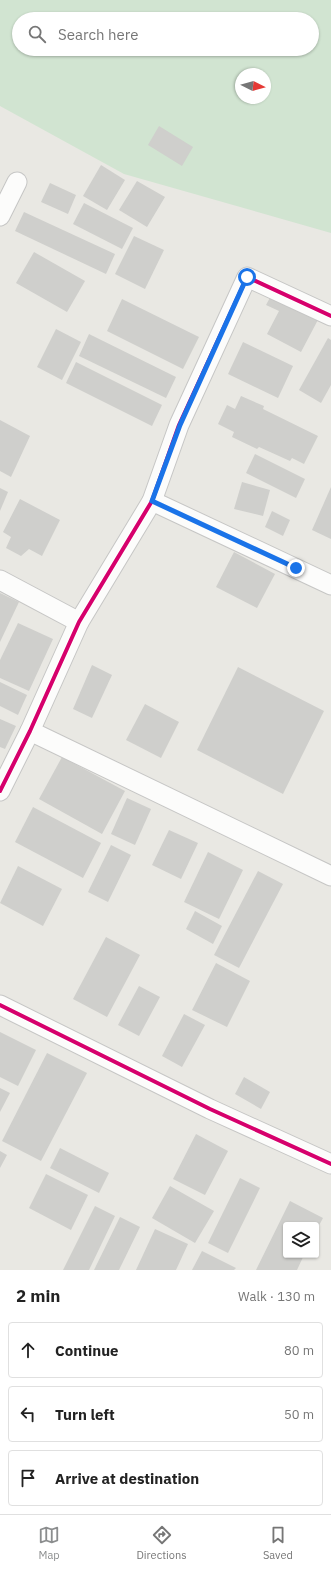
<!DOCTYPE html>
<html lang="en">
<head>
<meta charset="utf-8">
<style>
  body { margin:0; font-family:"IBM Plex Sans",sans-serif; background:#f2f2f2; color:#222 }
  .controls { position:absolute; right:12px; bottom:12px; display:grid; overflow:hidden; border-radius:4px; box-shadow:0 1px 3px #0004 }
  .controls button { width:36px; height:36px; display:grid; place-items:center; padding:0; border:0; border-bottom:1px solid #e0e0e0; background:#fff; color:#222; font:20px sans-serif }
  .compass { position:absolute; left:235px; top:68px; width:36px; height:36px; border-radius:50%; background:#fff; box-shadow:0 1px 3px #0004; rotate:96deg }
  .stop { position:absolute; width:12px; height:12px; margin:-9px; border:3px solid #1a73e8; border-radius:50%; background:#fff }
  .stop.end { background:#1a73e8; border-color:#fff; box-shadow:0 1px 4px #0008 }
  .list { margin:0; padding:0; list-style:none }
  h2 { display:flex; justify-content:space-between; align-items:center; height:52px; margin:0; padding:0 16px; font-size:17px }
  h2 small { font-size:13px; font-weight:400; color:#767676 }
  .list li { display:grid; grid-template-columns:26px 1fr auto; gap:12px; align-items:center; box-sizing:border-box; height:56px; margin:0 8px 8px; padding:0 8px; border:1px solid #e0e0e0; border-radius:4px }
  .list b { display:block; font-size:15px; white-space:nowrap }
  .list em { font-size:13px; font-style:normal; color:#767676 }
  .icon { flex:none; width:22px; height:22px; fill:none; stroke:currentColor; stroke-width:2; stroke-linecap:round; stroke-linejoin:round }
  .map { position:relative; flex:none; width:331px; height:1270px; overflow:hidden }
  .search { position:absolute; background:#fff; box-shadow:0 1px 3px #0004; left:12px; right:12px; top:12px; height:44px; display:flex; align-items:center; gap:10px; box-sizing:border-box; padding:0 14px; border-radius:22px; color:#767676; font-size:15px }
  .sheet { height:244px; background:#fff }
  nav { display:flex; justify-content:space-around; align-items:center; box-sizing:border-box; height:56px; border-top:1px solid #e0e0e0; background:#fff; font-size:11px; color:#767676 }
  nav a { display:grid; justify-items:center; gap:2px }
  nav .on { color:#8b8d8e }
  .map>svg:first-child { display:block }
  .green { fill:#d1e4d1; fill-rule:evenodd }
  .building { fill:#cfcfcc }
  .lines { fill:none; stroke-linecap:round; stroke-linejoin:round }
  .minor-casing { stroke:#c6c6c5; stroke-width:21 }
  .minor { stroke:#fcfcfb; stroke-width:19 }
  .cycleway-casing { stroke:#fff; stroke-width:6 }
  .cycleway { stroke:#d6006c; stroke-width:4 }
  .route { stroke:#1a73e8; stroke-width:5 }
</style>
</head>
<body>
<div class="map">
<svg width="331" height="1270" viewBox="0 0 331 1270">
  <rect width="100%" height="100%" fill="#e9e8e3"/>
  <path class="green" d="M 0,0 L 331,0 L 331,233 L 124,174 L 0,106 ZM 19,19 L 312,19 L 312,49 L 19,49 ZM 241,74 L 265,74 L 265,98 L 241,98 Z"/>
  <g class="building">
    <polygon points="159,126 193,147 182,166 148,145"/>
    <polygon points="101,165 125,180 107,210 83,196"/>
    <polygon points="137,181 165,197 147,227 119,210"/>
    <polygon points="50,183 76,195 68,214 41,202"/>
    <polygon points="84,203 133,228 122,249 73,224"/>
    <polygon points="24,212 115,254 106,274 15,231"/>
    <polygon points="134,236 164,250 145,289 115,274"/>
    <polygon points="34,252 85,281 67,312 16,283"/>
    <polygon points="273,292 320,316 301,352 267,334 279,311 266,305"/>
    <polygon points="122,299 199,337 183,369 107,331"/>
    <polygon points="56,329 81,342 62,380 37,367"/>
    <polygon points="89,334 176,377 166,398 79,356"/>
    <polygon points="328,338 331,340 331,385 321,403 299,390"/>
    <polygon points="243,342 293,366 278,398 228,374"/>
    <polygon points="76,362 162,405 152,426 66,383"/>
    <polygon points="241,396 264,406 263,409 318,436 304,464 292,458 290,461 259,447 257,449 232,437 234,432 218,424 227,405 235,409"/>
    <polygon points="0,420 30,436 11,477 0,471"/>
    <polygon points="255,454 305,479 296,498 246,473"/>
    <polygon points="242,482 270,490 263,516 234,509"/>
    <polygon points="331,487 331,539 312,530"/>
    <polygon points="0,488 8,492 0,511"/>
    <polygon points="20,499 60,520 42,556 29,549 21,556 6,548 11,537 3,532"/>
    <polygon points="272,511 290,520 283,536 265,527"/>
    <polygon points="234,552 275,574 257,608 216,587"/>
    <polygon points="0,593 19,602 0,642"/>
    <polygon points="18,623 53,639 29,691 0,678 0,660"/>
    <polygon points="92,665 112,675 92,718 73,709"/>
    <polygon points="238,667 324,711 283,794 197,750"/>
    <polygon points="0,682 27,695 18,715 0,706"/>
    <polygon points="145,704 179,722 161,758 126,740"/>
    <polygon points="0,719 16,726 5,749 0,747"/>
    <polygon points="62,757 125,791 102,834 39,799"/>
    <polygon points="127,798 151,809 135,845 111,834"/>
    <polygon points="33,807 101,843 83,878 15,842"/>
    <polygon points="169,830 198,843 181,879 152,865"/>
    <polygon points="111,845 131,855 108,902 88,892"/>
    <polygon points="208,852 243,870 219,919 184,902"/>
    <polygon points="18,866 62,889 43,926 0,903"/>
    <polygon points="258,871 283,884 239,968 214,955"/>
    <polygon points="195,911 222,926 213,944 186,929"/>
    <polygon points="106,937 140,955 107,1017 73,999"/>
    <polygon points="216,963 250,981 227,1027 192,1010"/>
    <polygon points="139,986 160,997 139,1036 118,1025"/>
    <polygon points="184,1014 205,1025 182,1067 162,1056"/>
    <polygon points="0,1032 36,1050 18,1086 0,1077"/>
    <polygon points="47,1053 87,1073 41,1161 2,1141"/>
    <polygon points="244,1077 270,1092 261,1109 235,1094"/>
    <polygon points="0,1088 10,1093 0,1112"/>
    <polygon points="196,1134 228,1151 205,1195 173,1179"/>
    <polygon points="60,1148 109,1173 99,1193 50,1168"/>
    <polygon points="0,1151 7,1155 0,1168"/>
    <polygon points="46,1174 88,1195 71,1230 29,1208"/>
    <polygon points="240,1178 260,1188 228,1253 208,1243"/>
    <polygon points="170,1186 214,1211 195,1243 152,1218"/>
    <polygon points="290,1201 323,1218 316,1231 316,1225 286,1225 286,1255 304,1255 297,1270 256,1270"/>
    <polygon points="95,1206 115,1216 89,1270 63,1270"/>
    <polygon points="120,1217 140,1227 119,1270 94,1270"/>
    <polygon points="155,1229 188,1244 176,1270 136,1270"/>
    <polygon points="202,1251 236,1268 234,1270 192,1270"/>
  </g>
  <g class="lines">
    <defs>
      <g id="minor">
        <polyline points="0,216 17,182"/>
        <polyline points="152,501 331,585"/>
        <polyline points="0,580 79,622"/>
        <polyline points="30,731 331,876"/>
        <polyline points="0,791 30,731 79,622 152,501 179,425 247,277 331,316"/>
        <polyline points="0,1005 210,1109 331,1164"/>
      </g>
    </defs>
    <use href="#minor" class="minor-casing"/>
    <use href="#minor" class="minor"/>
    <defs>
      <g id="cycleway">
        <polyline points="0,791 30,731 79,622 152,501 179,425 247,277 331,316"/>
        <polyline points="0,1005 210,1109 331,1164"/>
      </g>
    </defs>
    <use href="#cycleway" class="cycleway-casing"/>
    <use href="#cycleway" class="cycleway"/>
  </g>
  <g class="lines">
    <polyline class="route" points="247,277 180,425 152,501 296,568"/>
  </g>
</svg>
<div class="controls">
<button><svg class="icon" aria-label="layers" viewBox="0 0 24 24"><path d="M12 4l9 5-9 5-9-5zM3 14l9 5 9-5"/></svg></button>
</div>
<svg class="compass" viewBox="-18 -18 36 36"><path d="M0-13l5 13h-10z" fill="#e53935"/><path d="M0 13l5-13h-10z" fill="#767676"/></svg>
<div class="stop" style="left:247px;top:277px"></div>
<div class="stop end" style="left:296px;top:568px"></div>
<div class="search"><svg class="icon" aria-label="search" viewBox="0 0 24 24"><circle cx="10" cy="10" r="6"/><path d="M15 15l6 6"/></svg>Search here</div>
</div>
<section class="sheet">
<h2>2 min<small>Walk · 130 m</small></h2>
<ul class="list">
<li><svg class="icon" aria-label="ahead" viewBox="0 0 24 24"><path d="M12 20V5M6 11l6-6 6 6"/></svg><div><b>Continue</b></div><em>80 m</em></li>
<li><svg class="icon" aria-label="left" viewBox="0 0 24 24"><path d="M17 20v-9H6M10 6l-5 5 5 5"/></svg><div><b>Turn left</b></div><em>50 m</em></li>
<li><svg class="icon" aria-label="arrive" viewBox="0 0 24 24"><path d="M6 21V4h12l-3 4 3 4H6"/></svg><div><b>Arrive at destination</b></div></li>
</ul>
</section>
<nav>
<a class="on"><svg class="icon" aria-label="map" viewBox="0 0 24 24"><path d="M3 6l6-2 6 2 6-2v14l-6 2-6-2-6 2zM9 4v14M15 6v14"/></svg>Map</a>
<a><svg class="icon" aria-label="directions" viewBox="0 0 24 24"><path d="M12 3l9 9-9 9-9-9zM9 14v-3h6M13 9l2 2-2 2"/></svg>Directions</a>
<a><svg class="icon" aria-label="saved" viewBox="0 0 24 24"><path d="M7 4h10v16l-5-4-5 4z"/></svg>Saved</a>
</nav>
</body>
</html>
